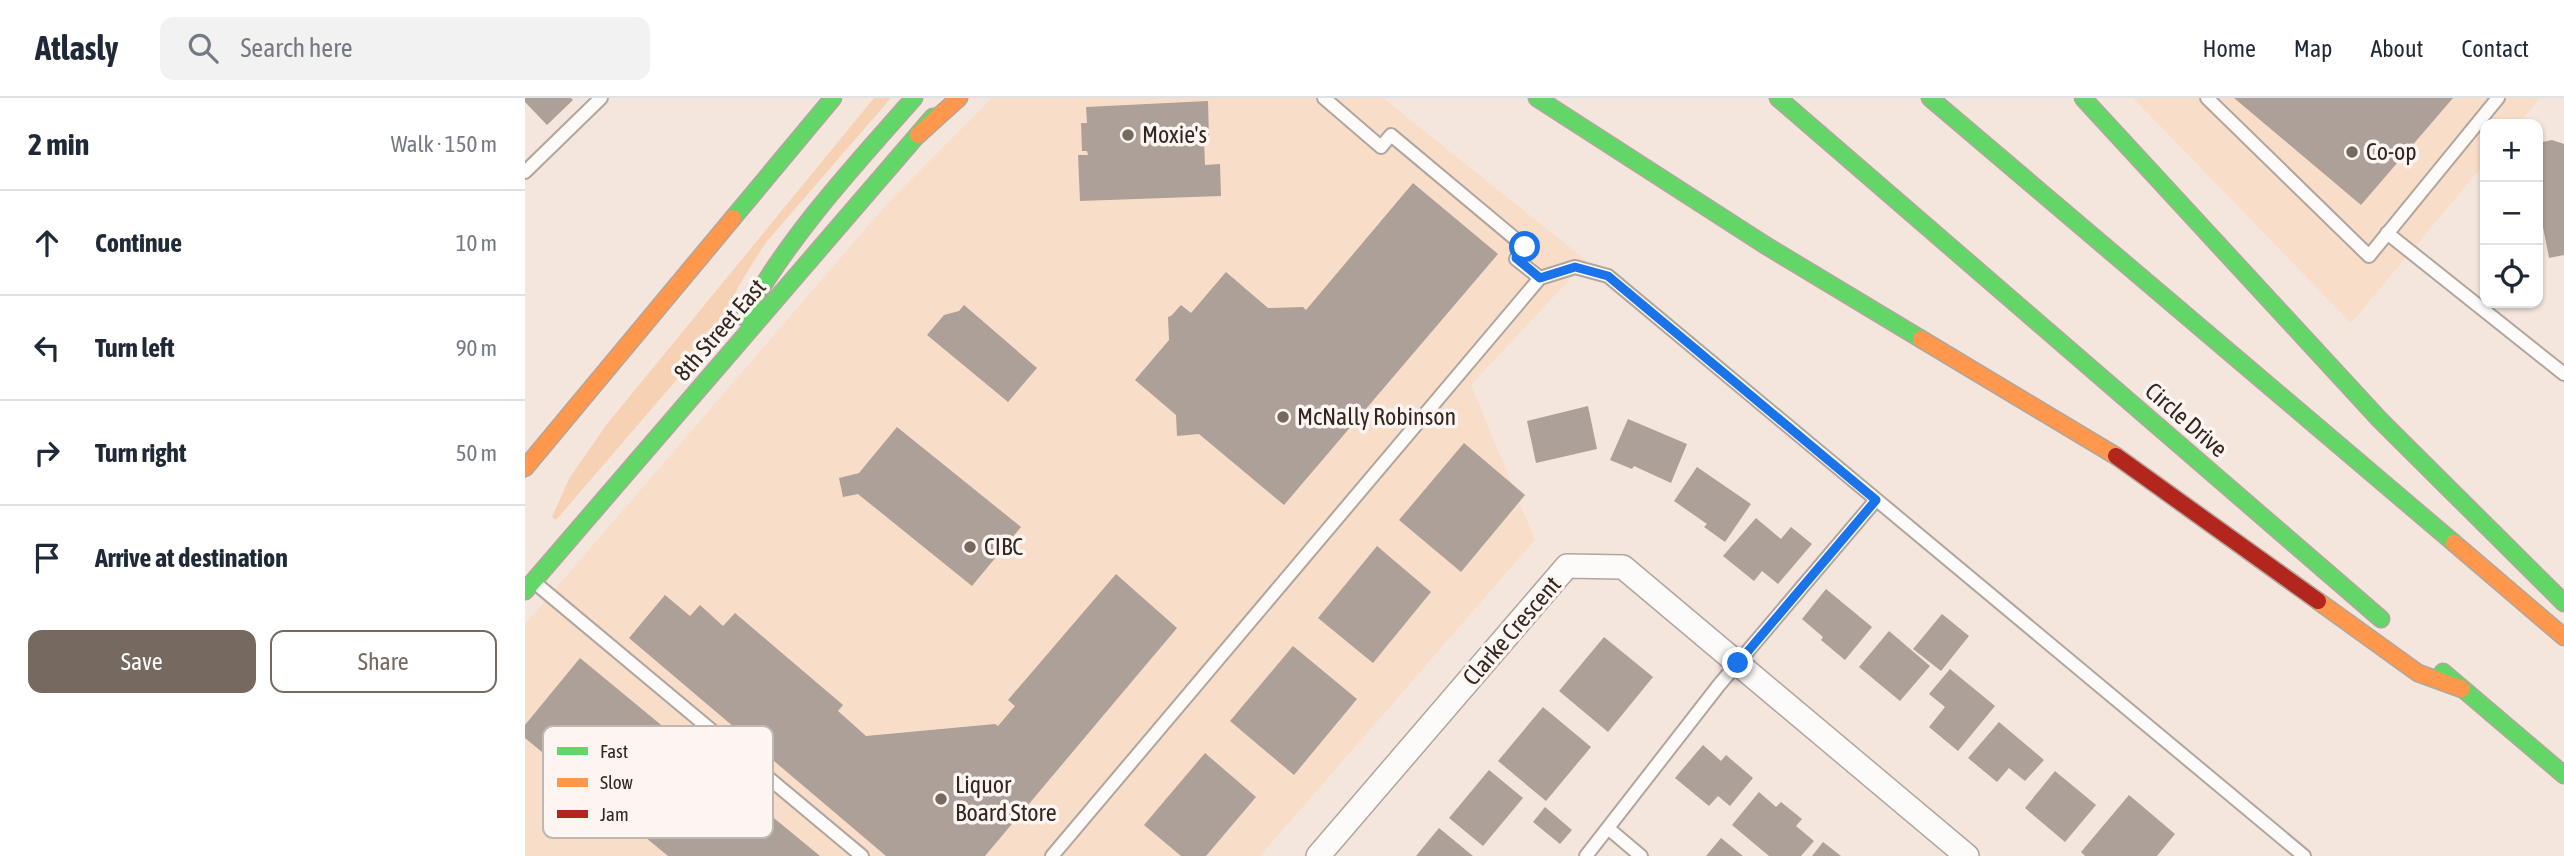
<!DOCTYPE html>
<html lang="en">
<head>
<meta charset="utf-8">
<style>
  body { margin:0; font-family:"Asap Condensed",sans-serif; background:#f2f2f3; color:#1f2937 }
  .controls { position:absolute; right:21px; top:21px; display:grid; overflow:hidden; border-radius:14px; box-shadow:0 2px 5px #0004 }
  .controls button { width:63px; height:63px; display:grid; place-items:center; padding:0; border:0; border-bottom:2px solid #e0e1e3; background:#fff; color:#1f2937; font:35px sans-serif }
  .stop { position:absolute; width:21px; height:21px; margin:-16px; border:5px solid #1a73e8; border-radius:50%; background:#fff }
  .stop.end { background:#1a73e8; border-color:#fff; box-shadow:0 2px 7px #0008 }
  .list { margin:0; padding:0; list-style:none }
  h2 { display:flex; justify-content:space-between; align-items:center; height:91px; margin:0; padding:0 28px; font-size:30px }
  h2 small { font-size:23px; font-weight:400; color:#747a83 }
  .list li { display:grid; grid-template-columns:46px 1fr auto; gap:21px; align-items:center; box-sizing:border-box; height:105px; padding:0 28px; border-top:2px solid #e0e1e3 }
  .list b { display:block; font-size:26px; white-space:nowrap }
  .list em { font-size:23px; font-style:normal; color:#747a83 }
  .actions { display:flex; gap:14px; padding:21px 28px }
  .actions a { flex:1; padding:16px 0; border:2px solid #766960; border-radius:14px; text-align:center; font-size:24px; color:#766960 }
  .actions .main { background:#766960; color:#fff }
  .icon { flex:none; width:38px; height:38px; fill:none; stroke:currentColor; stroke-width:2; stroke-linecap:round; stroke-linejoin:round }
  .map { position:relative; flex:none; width:2039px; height:758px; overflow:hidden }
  header { display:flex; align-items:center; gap:42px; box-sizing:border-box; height:98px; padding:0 35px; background:#fff; border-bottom:2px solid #e0e1e3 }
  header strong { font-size:33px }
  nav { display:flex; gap:38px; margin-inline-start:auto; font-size:24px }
  .search { width:490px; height:63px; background:#f2f2f3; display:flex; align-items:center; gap:18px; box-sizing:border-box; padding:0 24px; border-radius:14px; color:#747a83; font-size:26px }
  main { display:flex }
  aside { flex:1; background:#fff }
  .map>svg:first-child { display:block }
  .built { fill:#f8ddc9 }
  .green { fill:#f7d1b4 }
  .building { fill:#aca098 }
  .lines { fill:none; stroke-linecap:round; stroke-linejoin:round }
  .lane-casing { stroke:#b1a69d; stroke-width:16 }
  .street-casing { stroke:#b1a69d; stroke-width:26 }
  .fast-casing { stroke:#b1a69d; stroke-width:19 }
  .slow-casing { stroke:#b1a69d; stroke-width:19 }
  .jam-casing { stroke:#b1a69d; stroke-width:19 }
  .lane { stroke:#fdfbfa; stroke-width:12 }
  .street { stroke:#fdfbfa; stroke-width:23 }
  .fast { stroke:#63d668; stroke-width:16 }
  .slow { stroke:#ff974d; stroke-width:16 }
  .jam { stroke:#b3261e; stroke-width:16 }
  .route { stroke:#1a73e8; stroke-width:9 }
  .poi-dot { fill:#766960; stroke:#fcf5f1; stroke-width:2.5 }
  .labels { text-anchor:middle; stroke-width:7; stroke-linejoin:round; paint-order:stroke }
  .poi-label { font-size:24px; fill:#32261e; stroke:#fcf5f1; text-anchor:start }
  .street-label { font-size:24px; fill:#32261e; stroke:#fcf5f1 }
  .key { fill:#fcf5f1; stroke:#bfb7b2; stroke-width:2 }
  .key-label { font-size:19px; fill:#32261e }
</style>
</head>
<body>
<header>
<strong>Atlasly</strong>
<div class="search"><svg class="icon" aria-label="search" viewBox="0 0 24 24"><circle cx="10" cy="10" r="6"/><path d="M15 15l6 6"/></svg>Search here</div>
<nav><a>Home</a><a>Map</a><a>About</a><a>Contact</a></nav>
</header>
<main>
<aside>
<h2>2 min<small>Walk · 150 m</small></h2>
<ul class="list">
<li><svg class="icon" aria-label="ahead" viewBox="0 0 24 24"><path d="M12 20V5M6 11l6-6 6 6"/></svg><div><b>Continue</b></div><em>10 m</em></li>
<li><svg class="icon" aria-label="left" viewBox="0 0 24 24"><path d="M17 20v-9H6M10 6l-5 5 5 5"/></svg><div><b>Turn left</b></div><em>90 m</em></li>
<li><svg class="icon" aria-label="right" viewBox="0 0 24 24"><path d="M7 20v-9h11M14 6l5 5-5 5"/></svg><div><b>Turn right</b></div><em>50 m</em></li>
<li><svg class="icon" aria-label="arrive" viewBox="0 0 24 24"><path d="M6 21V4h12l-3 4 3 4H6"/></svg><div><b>Arrive at destination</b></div></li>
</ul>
<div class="actions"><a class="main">Save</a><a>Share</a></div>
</aside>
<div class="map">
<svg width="2039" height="758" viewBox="0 0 2039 758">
  <rect width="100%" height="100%" fill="#f4e6dc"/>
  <g class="built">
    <polygon points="467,0 858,0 1062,163 946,287 1010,442 735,758 0,758 0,526 361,107"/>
    <polygon points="1608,0 2015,0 1993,26 1960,26 1960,65 1826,225"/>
  </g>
  <path class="green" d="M 349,0 L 366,0 L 243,142 C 216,179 198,221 172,258 L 31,422 L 27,419 L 45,379 L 82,326 Z"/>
  <g class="building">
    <polygon points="0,0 46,0 48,2 22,27 0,4"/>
    <polygon points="1709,0 1928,0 1836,107"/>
    <polygon points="683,3 684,41 679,41 680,67 695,66 696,98 555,103 553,57 563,57 562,53 557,53 556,25 562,25 561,9"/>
    <polygon points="2027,42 2039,46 2039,157 2024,160 2013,103 2013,45"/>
    <polygon points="888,85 973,156 759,407 674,336 652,338 651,317 610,282 644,242 643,219 646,218 656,207 666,215 701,174 743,210 778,209 781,212"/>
    <polygon points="439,207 512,270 483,304 402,237 419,217 434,213"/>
    <polygon points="1063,308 1072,351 1011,365 1002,323"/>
    <polygon points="1103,321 1162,346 1146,385 1109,368 1107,371 1085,362"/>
    <polygon points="372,329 496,429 447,488 333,396 318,399 314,380 334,375"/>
    <polygon points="939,345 1000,397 936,474 874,422"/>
    <polygon points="1172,369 1226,406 1200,444 1179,429 1182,426 1149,403"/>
    <polygon points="1231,420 1256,441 1266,429 1287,446 1253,486 1237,473 1229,483 1198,458"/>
    <polygon points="852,448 906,494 848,565 793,520"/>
    <polygon points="591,476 652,530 460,758 361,758 104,540 140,497 165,518 175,507 198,528 210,515 318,607 313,613 341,638 470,626 473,628 490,608 483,602"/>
    <polygon points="1301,491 1347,529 1320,562 1296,542 1298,539 1277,521"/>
    <polygon points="1417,516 1444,538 1416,573 1388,551"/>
    <polygon points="1364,533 1405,568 1375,603 1334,569"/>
    <polygon points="1079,539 1128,579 1083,634 1034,593"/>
    <polygon points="768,548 832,601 769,677 705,623"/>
    <polygon points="55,560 295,758 143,758 0,640 0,627"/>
    <polygon points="1425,571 1470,608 1433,653 1404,629 1420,609 1404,596"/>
    <polygon points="1018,609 1066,649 1021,703 973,663"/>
    <polygon points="1474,624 1519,662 1500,683 1484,670 1472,684 1443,660"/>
    <polygon points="1178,647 1196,663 1201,657 1228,680 1205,708 1193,698 1184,708 1150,680"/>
    <polygon points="680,655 731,699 681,758 656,758 619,727"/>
    <polygon points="964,672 998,700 958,748 924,720"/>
    <polygon points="1530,673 1571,707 1540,744 1500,710"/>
    <polygon points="1234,694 1251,709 1256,704 1277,721 1271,728 1289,743 1276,758 1244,758 1207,727"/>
    <polygon points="1604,697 1650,736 1632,758 1560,758 1556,754"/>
    <polygon points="1020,709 1047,732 1035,746 1008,724"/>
    <polygon points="914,730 948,758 891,758"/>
    <polygon points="1196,740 1218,758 1181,758"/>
    <polygon points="1298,744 1316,758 1287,758"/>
  </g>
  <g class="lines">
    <defs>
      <g id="lane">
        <polyline points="799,0 856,49 866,37 1000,149 991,161 1015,180"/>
        <polyline points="1682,0 1844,158 1973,0"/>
        <polyline points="0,74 76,0"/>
        <polyline points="1862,135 2039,276"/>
        <polyline points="9,484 337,758"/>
        <polyline points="1084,731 1116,758"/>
        <polyline points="527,758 1015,180 1050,169 1083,178 1779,758"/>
        <polyline points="1061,758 1194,587 1351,402"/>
      </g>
      <polyline id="street" points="793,758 1042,468 1098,469 1442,758"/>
      <g id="fast">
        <polyline points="1012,0 1240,147 1396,241"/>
        <polyline points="1253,0 1856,521"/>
        <polyline points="1405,0 1929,445"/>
        <polyline points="1558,0 1855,322 2039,505"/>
        <polyline points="208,120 308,0"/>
        <path d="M 219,219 C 265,137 327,70 389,0"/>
        <polyline points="0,493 408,19"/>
        <polyline points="1918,574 2039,677"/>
      </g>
      <g id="slow">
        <polyline points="393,37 434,0"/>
        <polyline points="1396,241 1591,358"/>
        <polyline points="0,370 208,120"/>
        <polyline points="1929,445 2039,539"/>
        <polyline points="1793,503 1893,575 1937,591"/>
      </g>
      <polyline id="jam" points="1591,358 1793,503"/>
    </defs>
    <use href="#lane" class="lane-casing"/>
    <use href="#street" class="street-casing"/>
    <use href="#fast" class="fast-casing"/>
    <use href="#slow" class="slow-casing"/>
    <use href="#jam" class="jam-casing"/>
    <use href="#lane" class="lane"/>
    <use href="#street" class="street"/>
    <use href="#fast" class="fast"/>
    <use href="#slow" class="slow"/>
    <use href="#jam" class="jam"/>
  </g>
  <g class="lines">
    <polyline class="route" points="1000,149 991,160 1015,180 1050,169 1083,178 1351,402 1213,565"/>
  </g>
  <g class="poi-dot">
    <circle cx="603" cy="37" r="7"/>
    <circle cx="1827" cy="54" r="7"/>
    <circle cx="758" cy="319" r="7"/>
    <circle cx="445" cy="449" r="7"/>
    <circle cx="416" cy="701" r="7"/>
  </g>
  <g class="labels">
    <g class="poi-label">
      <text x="617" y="45">Moxie's</text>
      <text x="1841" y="62">Co-op</text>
      <text x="772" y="327">McNally Robinson</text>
      <text x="459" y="457">CIBC</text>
      <text x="430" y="695">Liquor<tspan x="430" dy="28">Board Store</tspan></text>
    </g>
    <g class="street-label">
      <text transform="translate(195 232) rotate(-49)" y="8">8th Street East</text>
      <text transform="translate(1661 322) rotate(41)" y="8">Circle Drive</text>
      <text transform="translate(987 533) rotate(-49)" y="8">Clarke Crescent</text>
    </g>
  </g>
  <rect x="18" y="628" width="230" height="112" rx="10" class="key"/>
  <rect x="32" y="649" width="31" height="8" fill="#63d668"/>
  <rect x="32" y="680" width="31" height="9" fill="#ff974d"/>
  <rect x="32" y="712" width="31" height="8" fill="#b3261e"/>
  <g class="key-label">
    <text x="75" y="660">Fast</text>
    <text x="75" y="691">Slow</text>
    <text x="75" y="723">Jam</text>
  </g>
</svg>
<div class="controls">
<button>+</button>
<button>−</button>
<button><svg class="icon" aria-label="locate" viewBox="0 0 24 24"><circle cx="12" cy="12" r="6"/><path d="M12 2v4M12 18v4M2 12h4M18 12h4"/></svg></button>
</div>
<div class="stop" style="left:1000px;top:149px"></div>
<div class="stop end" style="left:1213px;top:565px"></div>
</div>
</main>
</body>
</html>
